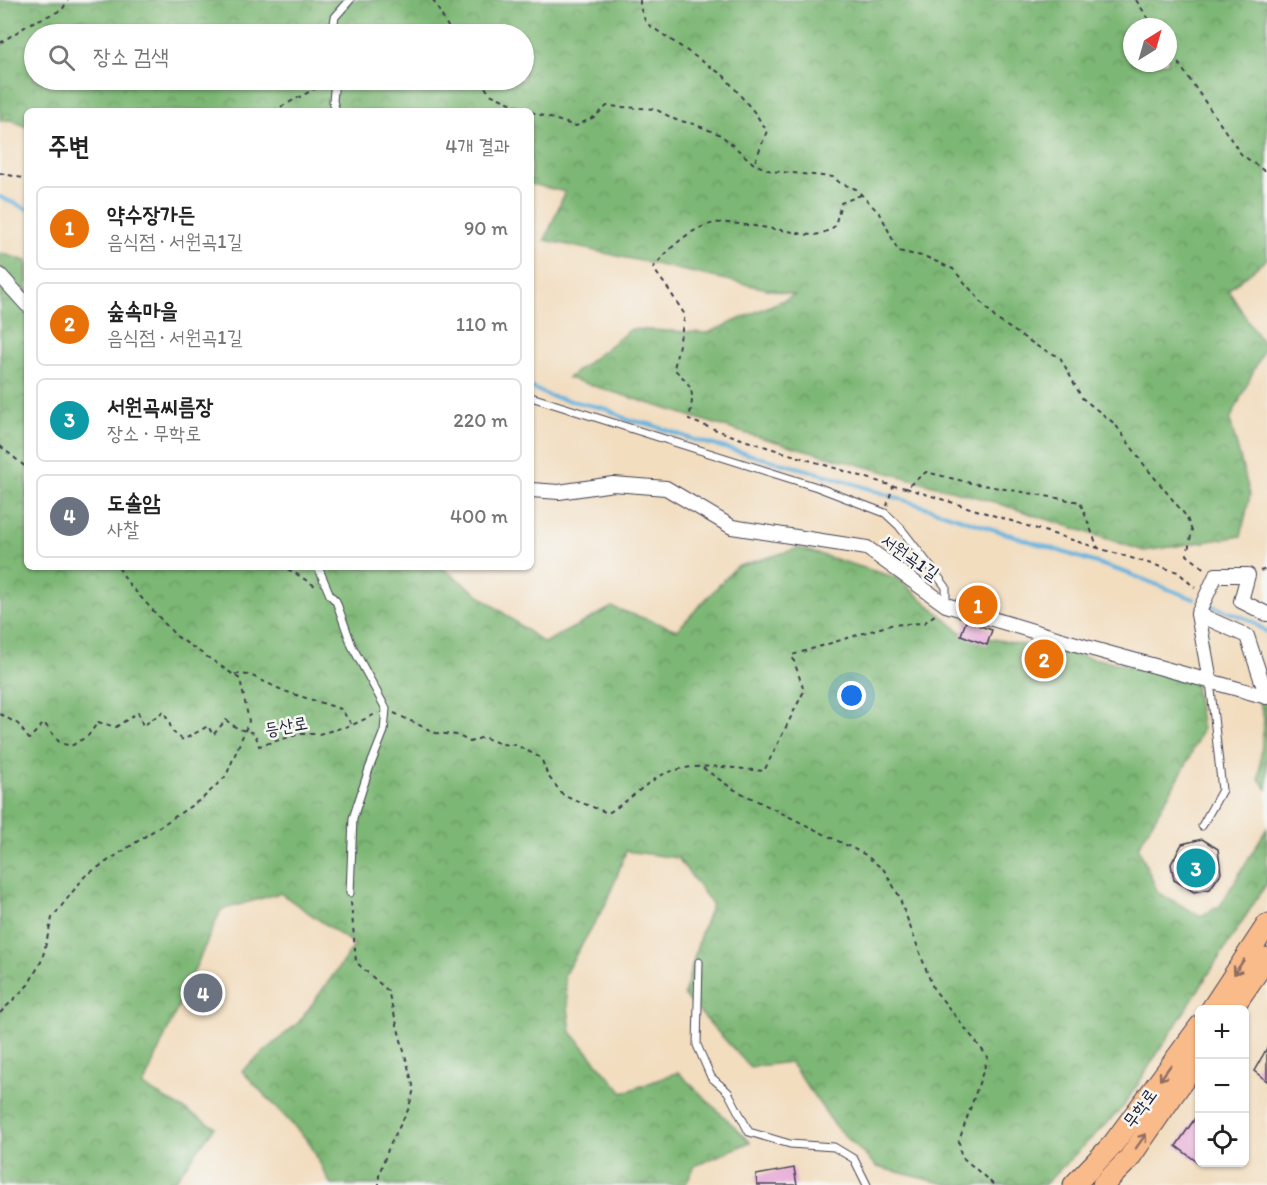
<!DOCTYPE html>
<html lang="ko">
<head>
<meta charset="utf-8">
<style>
  body { margin:0; font-family:Itim,"Poor Story",sans-serif; background:#f6f6f6; color:#222 }
  .controls { position:absolute; right:18px; bottom:18px; display:grid; overflow:hidden; border-radius:9px; box-shadow:0 2px 4px #0004 }
  .controls button { width:54px; height:54px; display:grid; place-items:center; padding:0; border:0; border-bottom:2px solid #e0e0e0; background:#fff; color:#222; font:30px sans-serif }
  .compass { position:absolute; left:1123px; top:18px; width:54px; height:54px; border-radius:50%; background:#fff; box-shadow:0 2px 4px #0004; rotate:37deg }
  .you { position:absolute; left:852px; top:696px; width:21px; height:21px; margin:-15px; border:4px solid #fff; border-radius:50%; background:#1a73e8; box-shadow:0 0 0 9px #1a73e833 }
  .badge { display:grid; place-items:center; width:39px; height:39px; border-radius:50%; background:#0f766e; color:#fff; font-size:20px; font-weight:700 }
  .pin { position:absolute; translate:-50% -50%; border:3px solid #fff; box-shadow:0 2px 6px #0006 }
  .list { margin:0; padding:0; list-style:none }
  h2 { display:flex; justify-content:space-between; align-items:center; height:78px; margin:0; padding:0 24px; font-size:26px }
  h2 small { font-size:20px; font-weight:400; color:#767676 }
  .list li { display:grid; grid-template-columns:39px 1fr auto; gap:18px; align-items:center; box-sizing:border-box; height:84px; margin:0 12px 12px; padding:0 12px; border:2px solid #e0e0e0; border-radius:9px }
  .list b { display:block; font-size:22px; white-space:nowrap }
  .list p { margin:0; font-size:20px; white-space:nowrap; color:#767676 }
  .list em { font-size:20px; font-style:normal; color:#767676 }
  .icon { flex:none; width:33px; height:33px; fill:none; stroke:currentColor; stroke-width:2; stroke-linecap:round; stroke-linejoin:round }
  .map { position:relative; flex:none; width:1267px; height:1185px; overflow:hidden }
  .search { position:absolute; background:#fff; box-shadow:0 2px 4px #0004; left:24px; top:24px; width:510px; height:66px; display:flex; align-items:center; gap:15px; box-sizing:border-box; padding:0 21px; border-radius:33px; color:#767676; font-size:22px }
  .panel { position:absolute; background:#fff; box-shadow:0 2px 4px #0004; left:24px; top:108px; width:510px; height:462px; border-radius:9px }
  .map>svg:first-child { display:block }
  .forest { fill:url(#forest-crowns); stroke:#506c58; stroke-width:1.5; fill-rule:evenodd }
  .lines { fill:none; stroke-linecap:round; stroke-linejoin:round }
  .stream { stroke:#64b2de; stroke-width:4 }
  .building { fill:#e7acd8 }
  .service-casing { stroke:#413e4f; stroke-width:9 }
  .minor-casing { stroke:#413e4f; stroke-width:16 }
  .primary-casing { stroke:#413e4f; stroke-width:23 }
  .path { stroke:#413e4f; stroke-width:2; stroke-dasharray:4.5 4.5; stroke-linecap:butt }
  .service { stroke:#fff; stroke-width:7 }
  .minor { stroke:#fff; stroke-width:14 }
  .primary { stroke:#fabb8b; stroke-width:21 }
  .oneway { stroke:#8e6e63 }
  .labels { text-anchor:middle; stroke-width:5; stroke-linejoin:round; paint-order:stroke }
  .street-label { font-size:18px; fill:#22223b; stroke:#f6f6f2 }
</style>
</head>
<body>
<div class="map">
<svg width="1267" height="1185" viewBox="0 0 1267 1185">
  <defs>
    <pattern id="forest-crowns" width="20" height="18" patternUnits="userSpaceOnUse" patternTransform="scale(1.5)"><rect width="20" height="18" fill="#7db775"/><path d="M2 6a3 3 0 1 1 6 0M12 15a3 3 0 1 1 6 0" fill="none" stroke="#669461"/></pattern>
  </defs>
  <rect width="100%" height="100%" fill="#f6f6f2"/>
  <filter id="ink" filterUnits="userSpaceOnUse"><feTurbulence type="fractalNoise" baseFrequency=".0167" numOctaves="2"/><feDisplacementMap in="SourceGraphic" scale="12" xChannelSelector="R" yChannelSelector="G"/><feConvolveMatrix kernelMatrix="1 2 1 2 8 2 1 2 1" color-interpolation-filters="sRGB"/></filter>
  <filter id="wash" filterUnits="userSpaceOnUse"><feTurbulence type="fractalNoise" baseFrequency=".008" numOctaves="4" result="noise"/><feDisplacementMap in="SourceGraphic" scale="24" xChannelSelector="R" yChannelSelector="G"/><feGaussianBlur stdDeviation="1.35" result="paint"/><feColorMatrix in="noise" values="0 0 0 0 0 0 0 0 0 0 0 0 0 0 0 0 0 1.4 0 .05"/><feComposite in="paint" operator="in"/></filter>
  <g filter="url(#wash)">
    <rect width="100%" height="100%" fill="#f2ddbf"/>
    <g class="forest">
      <path d="M 0,0 L 1267,0 L 1267,259 L 1228,290 L 1265,347 L 1230,420 L 1250,495 L 1241,536 L 1144,551 L 994,502 L 744,433 L 568,378 L 631,329 L 708,333 L 795,295 L 545,240 L 565,192 L 531,184 L 531,111 L 27,111 L 27,127 L 11,120 L 0,121 ZM 1132,27 L 1168,27 L 1168,63 L 1132,63 ZM 34,34 L 524,34 L 524,80 L 34,80 Z"/>
      <polygon points="0,253 27,261 27,567 441,567 544,643 612,607 677,630 736,567 799,548 897,578 962,633 1194,678 1202,730 1186,765 1138,847 1158,893 1201,916 1220,906 1267,828 1267,883 1123,1107 1044,1185 950,1185 877,1167 836,1127 790,1062 750,1067 684,995 701,933 712,904 678,858 626,851 608,900 564,975 571,1032 623,1093 678,1072 750,1142 695,1166 685,1185 331,1185 309,1142 242,1071 299,1022 355,945 280,893 221,910 143,1086 215,1127 171,1185 0,1185"/>
      <polygon points="1257,690 1267,692 1267,789 1259,779 1264,719"/>
    </g>
    <g class="lines">
      <g class="stream">
        <polyline points="0,197 27,209"/>
        <polyline points="531,387 549,396 607,409 628,420 649,424 695,440 830,476 1127,573 1194,599"/>
        <polyline points="1213,606 1248,619 1267,632"/>
      </g>
    </g>
    <g id="blocks">
      <g class="building">
        <polygon points="966,621 992,630 987,645 961,635"/>
        <polygon points="1202,839 1218,849 1221,873 1210,889 1194,892 1174,880 1171,864 1182,844"/>
        <polygon points="1267,1048 1267,1081 1254,1071"/>
        <polygon points="1200,1111 1200,1164 1176,1146"/>
        <polygon points="794,1168 797,1185 757,1185 756,1175"/>
      </g>
    </g>
  </g>
  <g filter="url(#ink)">
    <use href="#blocks" fill-opacity="0" stroke="#413e4f" stroke-width="1.5"/>
    <g class="lines">
      <defs>
        <g id="service">
          <polyline points="332,34 335,17 350,0"/>
          <polyline points="335,80 333,101 336,111"/>
          <polyline points="531,397 817,487 885,513 899,526 946,587 946,605"/>
          <polyline points="318,567 330,595 336,601 352,646 386,709 384,731 369,769 353,818 350,893"/>
          <polyline points="1202,826 1222,790 1210,681"/>
          <polyline points="699,962 697,1045 711,1077 728,1092 749,1132 790,1144 834,1147 854,1159 867,1185"/>
        </g>
        <g id="minor">
          <polyline points="0,275 27,305"/>
          <polyline points="531,490 559,492 613,484 666,488 732,527 867,548 946,605 1086,647 1267,697"/>
          <polyline points="1198,614 1247,636 1267,697"/>
          <polyline points="1210,681 1198,614 1216,575 1248,575 1241,601 1267,614"/>
        </g>
        <g id="primary">
          <polyline points="1211,1010 1267,925"/>
          <polyline points="1231,1010 1267,958"/>
          <polyline points="1074,1185 1113,1144 1200,1026"/>
          <polyline points="1103,1185 1128,1160 1200,1056"/>
        </g>
      </defs>
      <use href="#service" class="service-casing"/>
      <use href="#minor" class="minor-casing"/>
      <use href="#primary" class="primary-casing"/>
      <g class="path">
        <polyline points="433,0 452,34"/>
        <polyline points="640,0 640,7 646,23 724,76 755,113 767,131 754,164"/>
        <polyline points="1136,0 1154,27"/>
        <polyline points="0,43 31,23 62,10 68,0"/>
        <polyline points="1168,48 1241,154 1267,173"/>
        <polyline points="480,80 490,94 528,111"/>
        <polyline points="273,111 326,83"/>
        <polyline points="531,112 576,126 594,117 607,106 655,109 676,120 694,124 721,135 754,164 771,171 833,177 840,183 856,189 881,215 898,251 926,257 953,269 996,319 1040,348 1060,357 1082,398 1115,424 1145,466 1186,516 1192,531 1187,555 1206,570"/>
        <polyline points="0,173 27,179"/>
        <path d="M 861,195 L 841,203 L 835,226 C 817,239 809,235 788,231 C 773,229 727,221 715,223 C 688,229 670,248 653,268 L 669,290 L 685,315 L 674,369 C 695,388 694,392 689,420 L 747,441 L 893,486 L 906,488 L 926,472 L 971,483 L 1080,502 L 1098,548 L 1178,572 L 1195,588"/>
        <polyline points="0,446 27,468"/>
        <polyline points="906,488 1098,548"/>
        <polyline points="887,506 893,486"/>
        <polyline points="279,567 292,571 315,586"/>
        <polyline points="1260,571 1267,569"/>
        <polyline points="235,674 250,675 284,691 341,709 352,725"/>
        <path d="M 394,713 L 436,733 L 457,735 L 470,742 L 483,737 L 501,744 L 516,745 L 541,758 L 548,776 L 564,796 L 608,813 C 626,803 640,788 658,777 C 688,760 731,768 764,771 L 804,691 L 792,655 L 890,625 L 924,623 L 936,614"/>
        <polyline points="0,714 18,724 29,739 44,723 60,743 71,746 88,736 98,722 116,727 138,712 143,726 164,711 173,732 183,740 208,726 213,735 226,720 238,729 255,733 259,746 300,734 319,734 352,725 378,713"/>
        <polyline points="703,768 733,789 864,854 884,870 898,894 933,988 988,1057 959,1141 961,1156 994,1185"/>
        <polyline points="351,902 356,962 388,991 414,1089 408,1110 389,1147 379,1174 379,1185"/>
        <polyline points="0,1013 28,985 42,960 52,918 85,876 203,798 226,776 249,721 240,679 176,636 129,584 118,567"/>
      </g>
      <use href="#service" class="service"/>
      <use href="#minor" class="minor"/>
      <use href="#primary" class="primary"/>
    </g>
    <defs><path id="oneway-shaft" d="M-6 0H5M1.5-3L5.5 0L1.5 3" fill="none" stroke-width="1.6" stroke-linecap="round" stroke-linejoin="round" transform="scale(1.5)"/></defs>
    <g class="oneway">
      <use href="#oneway-shaft" transform="translate(1239 967) rotate(124)"/>
      <use href="#oneway-shaft" transform="translate(1165 1073) rotate(126)"/>
      <use href="#oneway-shaft" transform="translate(1141 1141) rotate(-55)"/>
    </g>
  </g>
  <g class="labels">
    <g class="street-label">
      <text transform="translate(910 557) rotate(35)" y="6">서원곡1길</text>
      <text transform="translate(286 726) rotate(-10)" y="6">등산로</text>
      <text transform="translate(1140 1108) rotate(-54)" y="6">무학로</text>
    </g>
  </g>
</svg>
<div class="controls">
<button>+</button>
<button>−</button>
<button><svg class="icon" aria-label="locate" viewBox="0 0 24 24"><circle cx="12" cy="12" r="6"/><path d="M12 2v4M12 18v4M2 12h4M18 12h4"/></svg></button>
</div>
<svg class="compass" viewBox="-18 -18 36 36"><path d="M0-13l5 13h-10z" fill="#e53935"/><path d="M0 13l5-13h-10z" fill="#767676"/></svg>
<div class="you"></div>
<div class="pin badge" style="left:978px;top:605px;background:#e8710a">1</div>
<div class="pin badge" style="left:1044px;top:659px;background:#e8710a">2</div>
<div class="pin badge" style="left:1196px;top:868px;background:#0f9aa8">3</div>
<div class="pin badge" style="left:203px;top:993px;background:#6b7280">4</div>
<div class="search"><svg class="icon" aria-label="search" viewBox="0 0 24 24"><circle cx="10" cy="10" r="6"/><path d="M15 15l6 6"/></svg>장소 검색</div>
<section class="panel">
<h2>주변<small>4개 결과</small></h2>
<ul class="list">
<li><span class="badge" style="background:#e8710a">1</span><div><b>약수장가든</b><p>음식점 · 서원곡1길</p></div><em>90 m</em></li>
<li><span class="badge" style="background:#e8710a">2</span><div><b>숲속마을</b><p>음식점 · 서원곡1길</p></div><em>110 m</em></li>
<li><span class="badge" style="background:#0f9aa8">3</span><div><b>서원곡씨름장</b><p>장소 · 무학로</p></div><em>220 m</em></li>
<li><span class="badge" style="background:#6b7280">4</span><div><b>도솔암</b><p>사찰</p></div><em>400 m</em></li>
</ul>
</section>
</div>
</body>
</html>
